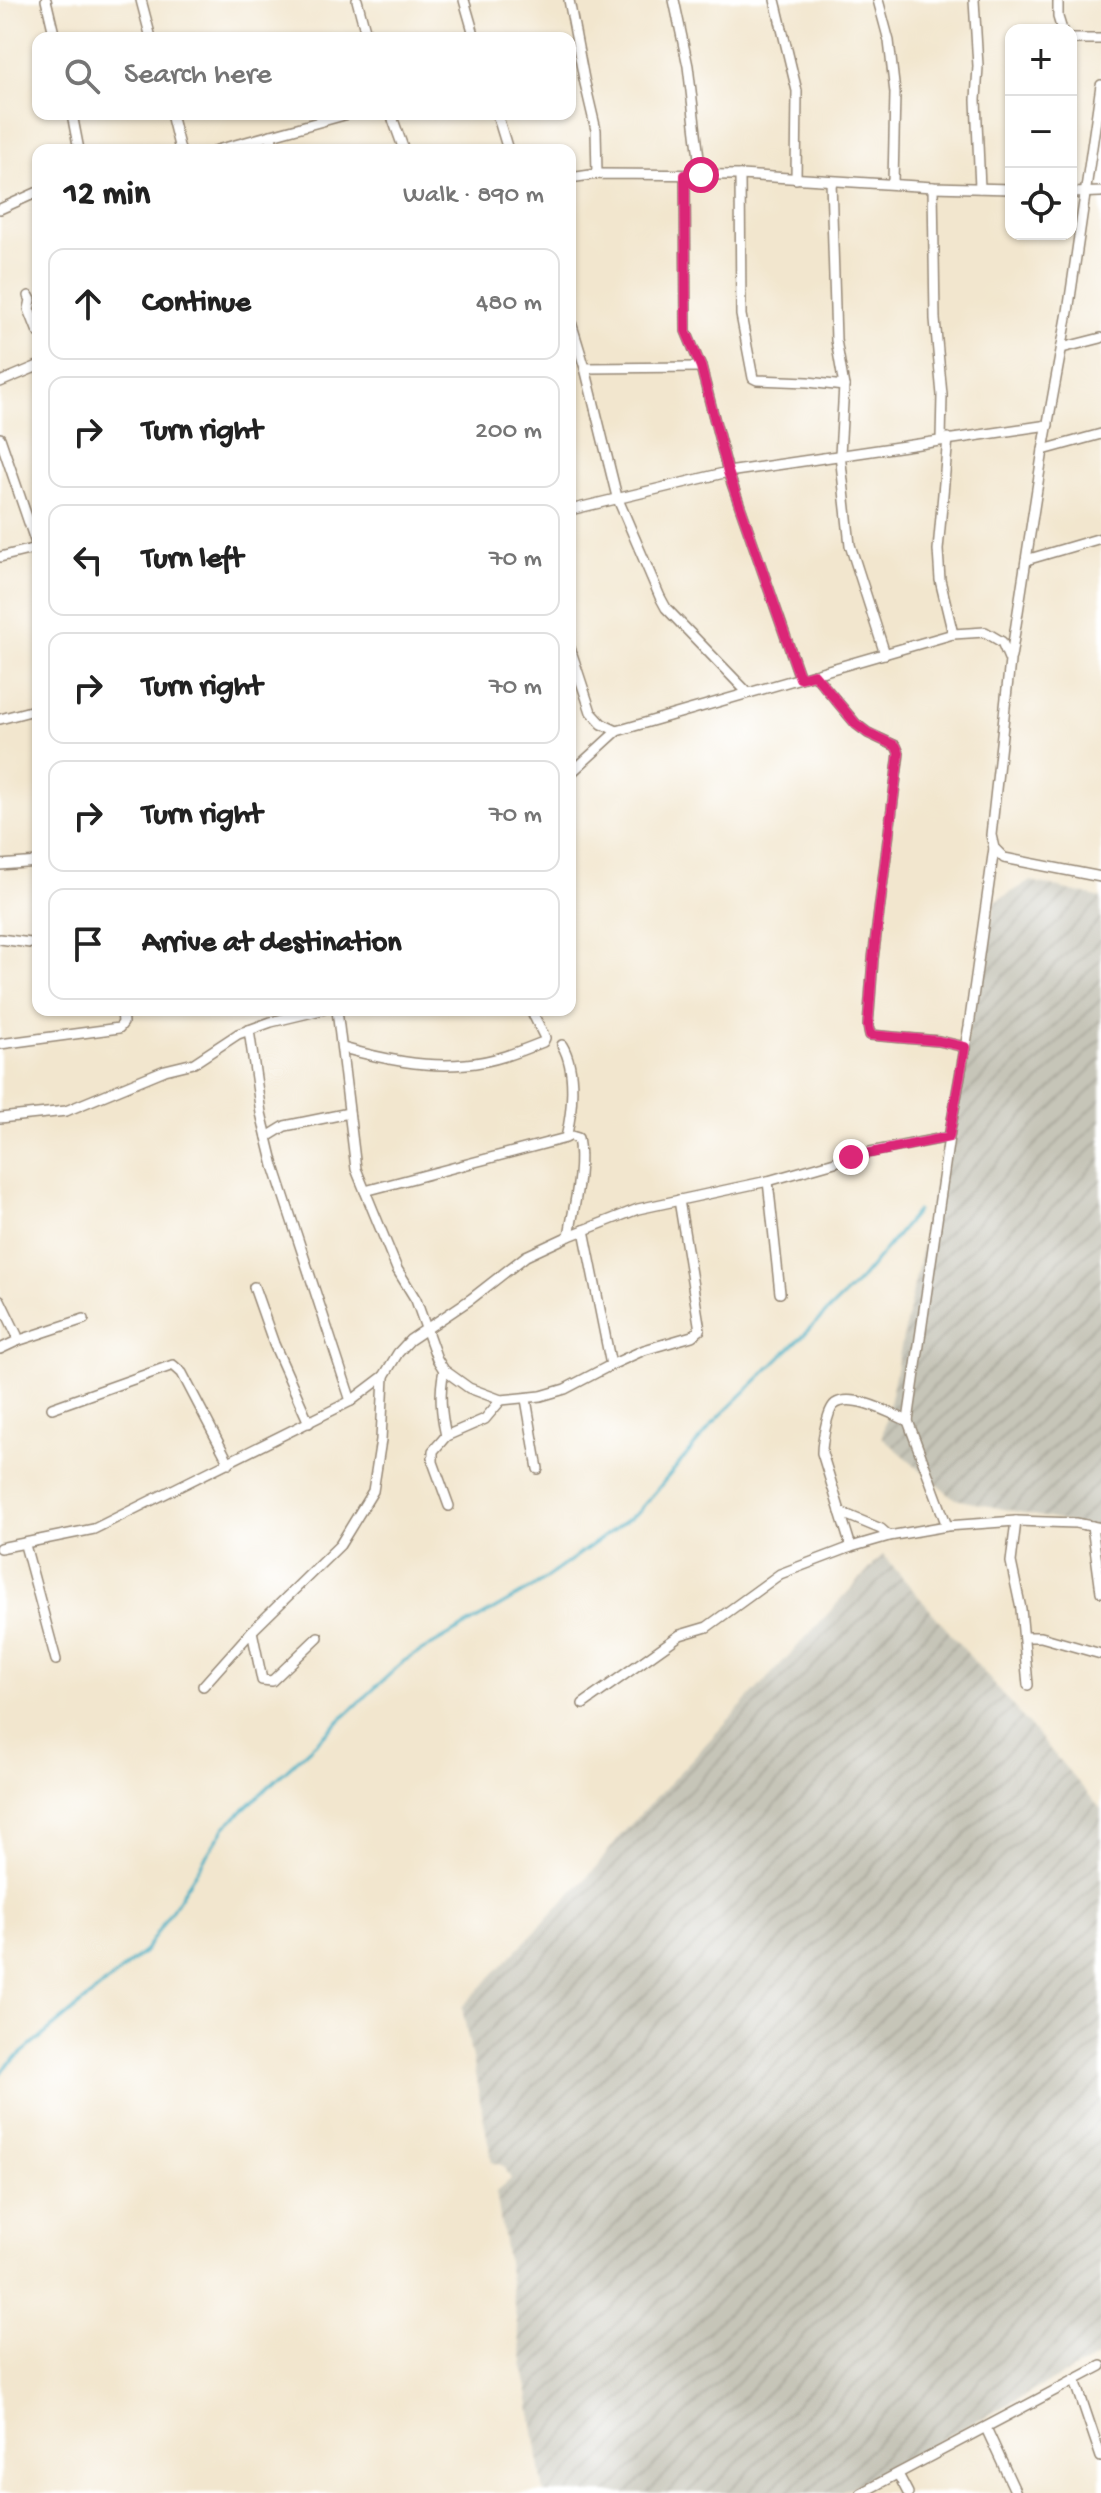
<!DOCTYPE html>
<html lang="en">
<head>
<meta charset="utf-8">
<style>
  body { margin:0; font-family:"Gochi Hand",sans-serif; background:#f2f2f2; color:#222 }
  .controls { position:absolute; right:24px; top:24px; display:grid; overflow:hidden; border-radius:16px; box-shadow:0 2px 6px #0004 }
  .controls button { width:72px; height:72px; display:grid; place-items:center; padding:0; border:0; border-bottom:2px solid #e0e0e0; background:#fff; color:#222; font:40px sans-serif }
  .stop { position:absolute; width:24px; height:24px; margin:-18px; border:6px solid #db2777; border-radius:50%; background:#fff }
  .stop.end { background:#db2777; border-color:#fff; box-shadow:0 2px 8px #0008 }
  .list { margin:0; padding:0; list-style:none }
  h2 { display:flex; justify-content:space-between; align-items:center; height:104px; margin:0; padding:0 32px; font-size:34px }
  h2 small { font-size:26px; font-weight:400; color:#767676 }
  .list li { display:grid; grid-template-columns:52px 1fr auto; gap:24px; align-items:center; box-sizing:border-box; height:112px; margin:0 16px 16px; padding:0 16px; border:2px solid #e0e0e0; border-radius:16px }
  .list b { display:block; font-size:30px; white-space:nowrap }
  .list em { font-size:26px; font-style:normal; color:#767676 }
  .icon { flex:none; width:44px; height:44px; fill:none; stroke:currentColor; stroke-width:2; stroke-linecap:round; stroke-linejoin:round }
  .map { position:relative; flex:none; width:1101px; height:2493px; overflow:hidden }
  .search { position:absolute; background:#fff; box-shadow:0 2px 6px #0004; left:32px; top:32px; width:544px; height:88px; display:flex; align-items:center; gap:20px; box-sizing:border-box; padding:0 28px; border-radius:16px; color:#767676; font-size:30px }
  .panel { position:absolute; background:#fff; box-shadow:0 2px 6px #0004; left:32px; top:144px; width:544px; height:872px; border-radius:16px }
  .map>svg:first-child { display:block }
  .industrial { fill:url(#industrial-furrows) }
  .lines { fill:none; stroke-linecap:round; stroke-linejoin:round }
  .stream { stroke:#43adc2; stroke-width:3 }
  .minor-casing { stroke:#968876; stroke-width:12 }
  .minor { stroke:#fff; stroke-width:9 }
  .route { stroke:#db2777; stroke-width:10 }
</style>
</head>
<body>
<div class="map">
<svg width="1101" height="2493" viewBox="0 0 1101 2493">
  <defs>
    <pattern id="industrial-furrows" width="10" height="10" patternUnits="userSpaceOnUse" patternTransform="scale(2)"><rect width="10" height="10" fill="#c6c5b8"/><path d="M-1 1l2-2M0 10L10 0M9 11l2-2" fill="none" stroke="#aba99e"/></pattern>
  </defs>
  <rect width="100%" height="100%" fill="#fff"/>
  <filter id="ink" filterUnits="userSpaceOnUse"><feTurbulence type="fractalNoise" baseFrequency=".0125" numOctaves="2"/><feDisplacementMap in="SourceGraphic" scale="16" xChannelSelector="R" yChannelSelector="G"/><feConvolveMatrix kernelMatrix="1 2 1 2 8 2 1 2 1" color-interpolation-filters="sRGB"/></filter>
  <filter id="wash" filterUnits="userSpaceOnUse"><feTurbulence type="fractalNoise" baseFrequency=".006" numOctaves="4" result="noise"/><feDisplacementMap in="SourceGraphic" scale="32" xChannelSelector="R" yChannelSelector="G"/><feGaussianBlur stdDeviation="1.8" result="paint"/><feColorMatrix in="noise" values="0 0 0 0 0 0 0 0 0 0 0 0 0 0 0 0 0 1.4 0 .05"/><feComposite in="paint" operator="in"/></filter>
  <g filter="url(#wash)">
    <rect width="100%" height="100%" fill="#f2e6ce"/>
    <g class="industrial">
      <polygon points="1031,881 1101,898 1101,1529 955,1499 882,1437 995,902"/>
      <polygon points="883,1555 1101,1809 1101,2355 840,2493 544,2493 496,2192 511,2179 504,2166 492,2162 462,2007 596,1868 618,1838"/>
    </g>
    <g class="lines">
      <polyline class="stream" points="0,2074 5,2067 145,1951 225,1827 404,1661 535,1586 638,1512 719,1417 860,1280 917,1211"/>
    </g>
  </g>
  <g filter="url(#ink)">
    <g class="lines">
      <defs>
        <g id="minor">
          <polyline points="46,0 55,38"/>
          <polyline points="141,0 151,38"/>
          <polyline points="357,0 367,38"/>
          <polyline points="464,0 475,38"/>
          <polyline points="569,0 584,79 596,130 597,174"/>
          <polyline points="674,0 688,66 701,175"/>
          <polyline points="775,0 797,91 796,179"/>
          <polyline points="878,0 889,41 895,93 893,183"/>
          <polyline points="974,0 978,66 976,100 980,188"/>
          <polyline points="1058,0 1058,17 1062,30"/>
          <polyline points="1071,39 1101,39"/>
          <polyline points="72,114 79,150"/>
          <polyline points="171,114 180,150"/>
          <polyline points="391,114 404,150"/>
          <polyline points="497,114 508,150"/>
          <polyline points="271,135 273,150"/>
          <polyline points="217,150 348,114"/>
          <polyline points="685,175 686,331 701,367 728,472 800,678"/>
          <polyline points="740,175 741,315 753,378 757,380 808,382 844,386"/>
          <polyline points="570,178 597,174 740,175 933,187 1011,189"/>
          <polyline points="831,181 836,340 844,386 840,454 850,545 885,654"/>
          <polyline points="933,187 935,319 942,395 941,439"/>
          <polyline points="1071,193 1101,192"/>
          <polyline points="0,209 38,192"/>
          <polyline points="29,296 31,300 29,309 38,332"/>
          <polyline points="570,319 585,368 617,497 660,597 666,608 748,693"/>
          <polyline points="1062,348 1101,338"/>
          <polyline points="585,368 701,367"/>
          <polyline points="0,382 38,366"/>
          <polyline points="0,438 38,549"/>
          <polyline points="948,438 938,550 940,580 953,634"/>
          <polyline points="1043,450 1101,434"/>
          <polyline points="570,510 728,472 1048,425"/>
          <polyline points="0,557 37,548"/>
          <polyline points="1026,560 1101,538"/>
          <polyline points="570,648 591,712 602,724 617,731 953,634 985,632 1002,642 1010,661 991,835 994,848 1004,858 1101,877"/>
          <polyline points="1011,657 1043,450 1068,312 1101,85"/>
          <polyline points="814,674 856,724 868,733 896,746 899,753 873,959 868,1026 870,1035 939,1041 965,1047"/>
          <polyline points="0,719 38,709"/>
          <polyline points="570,774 617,731"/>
          <polyline points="0,865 38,862"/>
          <polyline points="0,939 38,944"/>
          <polyline points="337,1010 356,1169 397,1269 416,1300 437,1359 444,1370 469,1388 501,1400 541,1396 565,1389 611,1365 584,1230"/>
          <polyline points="249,1030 261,1113 274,1166 351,1401"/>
          <polyline points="0,1044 119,1028 123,1023 122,1010"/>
          <path d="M 343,1048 C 383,1059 424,1068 466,1064 C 493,1062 518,1052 543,1042 L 545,1038 L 531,1010"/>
          <polyline points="0,1118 66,1111 165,1070 194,1063 238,1034 271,1022 321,1010"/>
          <path d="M 568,1135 L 578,1138 C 584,1169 574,1205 569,1236"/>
          <polyline points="267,1137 285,1126 349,1113"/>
          <polyline points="768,1181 780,1293"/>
          <path d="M 365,1191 L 566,1138 C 572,1112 577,1070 562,1045"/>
          <polyline points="254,1287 274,1344 309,1423"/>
          <polyline points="0,1300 17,1335 17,1341"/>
          <polyline points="0,1349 17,1341 84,1319"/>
          <polyline points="611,1365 644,1350 692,1336 700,1330 679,1200"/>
          <path d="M 444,1370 C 439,1393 441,1413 446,1436"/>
          <polyline points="526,1399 538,1469"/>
          <polyline points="52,1408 173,1365 182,1373 229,1463"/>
          <polyline points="449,1506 433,1462 433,1451 446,1436 485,1419 501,1400"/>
          <polyline points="840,1512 881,1529 889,1536"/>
          <polyline points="947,1526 908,1421 949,1137 969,1026 994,848"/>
          <polyline points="1092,1526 1101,1592"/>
          <polyline points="25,1545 56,1660"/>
          <path d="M 851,1547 L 822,1453 C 822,1443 827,1410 835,1404 C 852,1392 892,1414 908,1421"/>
          <polyline points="0,1548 94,1529 351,1401 384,1376 398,1353 410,1340 471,1299 526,1256 569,1236 638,1209 768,1181 870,1152 949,1137"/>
          <polyline points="252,1631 262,1680 272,1681 318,1637"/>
          <polyline points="1024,1637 1041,1637 1101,1654"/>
          <polyline points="1028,1685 1021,1609 1011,1562 1016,1521 1076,1523 1101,1528"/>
          <polyline points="203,1686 252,1631 340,1545 373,1491 381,1440 384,1376"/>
          <polyline points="583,1704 680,1635 707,1627 780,1574 851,1547 889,1536 947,1526 1016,1521"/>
          <polyline points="1075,2380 1101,2457"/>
          <polyline points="986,2428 1016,2493"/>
          <polyline points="898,2474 908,2493"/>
          <polyline points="861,2493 1101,2366"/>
        </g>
      </defs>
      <use href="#minor" class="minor-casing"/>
      <use href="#minor" class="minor"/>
    </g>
  </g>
  <g class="lines" filter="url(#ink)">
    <polyline class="route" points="701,175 685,175 686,331 701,367 728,472 800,678 814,674 856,724 868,733 896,746 899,753 873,959 868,1026 870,1035 939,1041 965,1047 949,1137 851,1157"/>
  </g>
</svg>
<div class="controls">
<button>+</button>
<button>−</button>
<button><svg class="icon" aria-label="locate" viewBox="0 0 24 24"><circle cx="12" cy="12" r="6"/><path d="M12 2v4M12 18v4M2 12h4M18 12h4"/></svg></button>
</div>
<div class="stop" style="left:701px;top:175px"></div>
<div class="stop end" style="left:851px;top:1157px"></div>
<div class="search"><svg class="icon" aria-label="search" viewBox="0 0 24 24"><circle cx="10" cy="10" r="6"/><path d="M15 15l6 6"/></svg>Search here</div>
<section class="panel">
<h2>12 min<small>Walk · 890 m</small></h2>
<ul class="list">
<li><svg class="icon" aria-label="ahead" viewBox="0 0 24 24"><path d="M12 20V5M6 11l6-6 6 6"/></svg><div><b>Continue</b></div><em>480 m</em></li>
<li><svg class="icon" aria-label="right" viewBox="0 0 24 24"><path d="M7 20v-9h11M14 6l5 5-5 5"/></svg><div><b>Turn right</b></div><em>200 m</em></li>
<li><svg class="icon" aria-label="left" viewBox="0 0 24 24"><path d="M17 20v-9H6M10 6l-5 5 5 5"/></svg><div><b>Turn left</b></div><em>70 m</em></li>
<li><svg class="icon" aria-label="right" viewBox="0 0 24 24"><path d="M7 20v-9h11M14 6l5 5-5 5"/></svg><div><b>Turn right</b></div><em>70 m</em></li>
<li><svg class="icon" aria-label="right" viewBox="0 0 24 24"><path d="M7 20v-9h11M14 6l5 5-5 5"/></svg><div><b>Turn right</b></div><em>70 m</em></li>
<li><svg class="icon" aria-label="arrive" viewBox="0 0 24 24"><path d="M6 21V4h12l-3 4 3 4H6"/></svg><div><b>Arrive at destination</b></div></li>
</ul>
</section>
</div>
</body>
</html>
